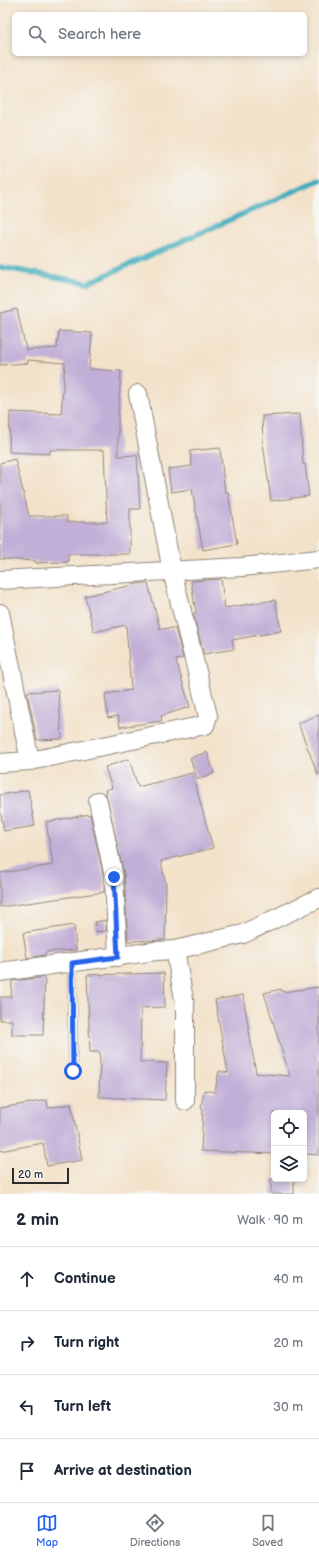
<!DOCTYPE html>
<html lang="en">
<head>
<meta charset="utf-8">
<style>
  body { margin:0; font-family:"Balsamiq Sans",sans-serif; background:#f2f2f3; color:#1f2937 }
  .controls { position:absolute; right:12px; bottom:12px; display:grid; overflow:hidden; border-radius:6px; box-shadow:0 2px 6px #0003 }
  .controls button { width:36px; height:36px; display:grid; place-items:center; padding:0; border:0; border-bottom:1px solid #e0e1e3; background:#fff; color:#1f2937; font:20px sans-serif }
  .scale { position:absolute; left:12px; bottom:10px; width:57px; box-sizing:border-box; padding-left:4px; border:2px solid #2b2b2b; border-top:0; font-size:11px; line-height:14px; white-space:nowrap; color:#2b2b2b; -webkit-text-stroke:3px #f6f6f2; paint-order:stroke }
  .stop { position:absolute; width:12px; height:12px; margin:-9px; border:3px solid #2563eb; border-radius:50%; background:#fff }
  .stop.end { background:#2563eb; border-color:#fff; box-shadow:0 1px 4px #0008 }
  .list { margin:0; padding:0; list-style:none }
  h2 { display:flex; justify-content:space-between; align-items:center; height:52px; margin:0; padding:0 16px; font-size:17px }
  h2 small { font-size:13px; font-weight:400; color:#747a83 }
  .list li { display:grid; grid-template-columns:26px 1fr auto; gap:12px; align-items:center; box-sizing:border-box; height:64px; padding:0 16px; border-top:1px solid #e0e1e3 }
  .list b { display:block; font-size:15px; white-space:nowrap }
  .list em { font-size:13px; font-style:normal; color:#747a83 }
  .icon { flex:none; width:22px; height:22px; fill:none; stroke:currentColor; stroke-width:2; stroke-linecap:round; stroke-linejoin:round }
  .map { position:relative; flex:none; width:319px; height:1194px; overflow:hidden }
  .search { position:absolute; background:#fff; box-shadow:0 2px 6px #0003; left:12px; right:12px; top:12px; height:44px; display:flex; align-items:center; gap:10px; box-sizing:border-box; padding:0 14px; border-radius:6px; color:#747a83; font-size:15px }
  .sheet { height:308px; background:#fff }
  nav { display:flex; justify-content:space-around; align-items:center; box-sizing:border-box; height:56px; border-top:1px solid #e0e1e3; background:#fff; font-size:11px; color:#747a83 }
  nav a { display:grid; justify-items:center; gap:2px }
  nav .on { color:#2563eb }
  .map>svg:first-child { display:block }
  .lines { fill:none; stroke-linecap:round; stroke-linejoin:round }
  .stream { stroke:#3eacbc; stroke-width:5.5 }
  .building { fill:#c1afd7 }
  .service-casing { stroke:#8f867a; stroke-width:10 }
  .minor-casing { stroke:#8f867a; stroke-width:20 }
  .service { stroke:#fff; stroke-width:9 }
  .minor { stroke:#fff; stroke-width:18 }
  .route { stroke:#2563eb; stroke-width:5 }
</style>
</head>
<body>
<div class="map">
<svg width="319" height="1194" viewBox="0 0 319 1194">
  <rect width="100%" height="100%" fill="#f6f6f2"/>
  <filter id="ink" filterUnits="userSpaceOnUse"><feTurbulence type="fractalNoise" baseFrequency=".025" numOctaves="2"/><feDisplacementMap in="SourceGraphic" scale="8" xChannelSelector="R" yChannelSelector="G"/><feConvolveMatrix kernelMatrix="1 2 1 2 8 2 1 2 1" color-interpolation-filters="sRGB"/></filter>
  <filter id="wash" filterUnits="userSpaceOnUse"><feTurbulence type="fractalNoise" baseFrequency=".012" numOctaves="4" result="noise"/><feDisplacementMap in="SourceGraphic" scale="16" xChannelSelector="R" yChannelSelector="G"/><feGaussianBlur stdDeviation="0.9" result="paint"/><feColorMatrix in="noise" values="0 0 0 0 0 0 0 0 0 0 0 0 0 0 0 0 0 1.4 0 .05"/><feComposite in="paint" operator="in"/></filter>
  <g filter="url(#wash)">
    <rect width="100%" height="100%" fill="#f3e2ca"/>
    <g class="lines">
      <polyline class="stream" points="0,267 88,283 319,180"/>
    </g>
    <g id="blocks">
      <g class="building">
        <polygon points="17,309 26,350 57,348 59,331 92,333 89,369 121,371 118,419 118,456 137,455 140,509 130,509 130,554 68,554 68,562 36,563 36,561 0,559 0,463 15,459 29,516 67,516 67,522 107,522 104,450 50,450 50,454 9,452 10,412 61,414 65,363 28,360 28,363 0,365 0,313"/>
        <polygon points="300,414 303,464 305,464 309,496 271,501 263,443 262,416"/>
        <polygon points="220,448 225,492 228,492 237,544 203,550 192,489 171,492 168,469 192,466 190,451"/>
        <polygon points="221,579 225,608 275,600 281,631 232,640 234,649 204,654 193,614 196,613 191,581"/>
        <polygon points="142,583 148,583 160,629 175,628 183,658 176,660 190,707 161,716 162,721 120,727 118,716 108,718 105,694 131,690 126,625 94,632 85,596"/>
        <polygon points="58,690 62,739 37,740 27,692"/>
        <polygon points="319,715 319,774 318,775 298,723"/>
        <polygon points="207,752 214,773 197,779 190,758"/>
        <polygon points="129,759 138,787 192,773 213,848 161,861 166,885 165,940 128,941 124,875 105,790 112,788 105,767"/>
        <polygon points="28,790 35,826 4,831 0,810 0,795"/>
        <polygon points="90,814 104,878 104,892 0,907 0,873 53,865 46,822"/>
        <polygon points="106,920 106,931 96,932 95,922"/>
        <polygon points="74,925 76,950 46,952 45,955 27,958 23,933"/>
        <polygon points="164,973 165,1007 141,1008 140,1062 167,1063 165,1100 99,1097 100,1052 90,1052 87,975"/>
        <polygon points="45,977 43,1035 12,1035 12,1020 0,1020 0,997 11,997 12,981"/>
        <polygon points="319,987 319,1155 304,1154 304,1113 274,1113 274,1154 201,1151 203,1108 201,1108 204,1090 215,1092 219,1071 228,1073 215,1000 243,995 256,1073 290,1076 264,993 281,989 282,992"/>
        <polygon points="47,1100 48,1108 71,1104 82,1160 47,1166 43,1143 0,1151 0,1108"/>
        <rect x="271" y="1179" width="23" height="15"/>
      </g>
    </g>
  </g>
  <g filter="url(#ink)">
    <use href="#blocks" fill-opacity="0" stroke="#8f867a" stroke-width="1"/>
    <g class="lines">
      <defs>
        <polyline id="service" points="72,963 73,1071"/>
        <g id="minor">
          <polyline points="0,580 242,567 319,559"/>
          <polyline points="0,613 30,761"/>
          <polyline points="0,763 30,761 205,725 208,716 172,571 138,394"/>
          <polyline points="98,801 114,877 118,957"/>
          <polyline points="175,950 185,1005 185,1101"/>
          <polyline points="0,972 156,951 175,950 243,934 319,898"/>
        </g>
      </defs>
      <use href="#service" class="service-casing"/>
      <use href="#minor" class="minor-casing"/>
      <use href="#service" class="service"/>
      <use href="#minor" class="minor"/>
    </g>
  </g>
  <g class="lines" filter="url(#ink)">
    <polyline class="route" points="73,1071 72,963 118,957 114,877"/>
  </g>
</svg>
<div class="controls">
<button><svg class="icon" aria-label="locate" viewBox="0 0 24 24"><circle cx="12" cy="12" r="6"/><path d="M12 2v4M12 18v4M2 12h4M18 12h4"/></svg></button>
<button><svg class="icon" aria-label="layers" viewBox="0 0 24 24"><path d="M12 4l9 5-9 5-9-5zM3 14l9 5 9-5"/></svg></button>
</div>
<div class="scale">20 m</div>
<div class="stop" style="left:73px;top:1071px"></div>
<div class="stop end" style="left:114px;top:877px"></div>
<div class="search"><svg class="icon" aria-label="search" viewBox="0 0 24 24"><circle cx="10" cy="10" r="6"/><path d="M15 15l6 6"/></svg>Search here</div>
</div>
<section class="sheet">
<h2>2 min<small>Walk · 90 m</small></h2>
<ul class="list">
<li><svg class="icon" aria-label="ahead" viewBox="0 0 24 24"><path d="M12 20V5M6 11l6-6 6 6"/></svg><div><b>Continue</b></div><em>40 m</em></li>
<li><svg class="icon" aria-label="right" viewBox="0 0 24 24"><path d="M7 20v-9h11M14 6l5 5-5 5"/></svg><div><b>Turn right</b></div><em>20 m</em></li>
<li><svg class="icon" aria-label="left" viewBox="0 0 24 24"><path d="M17 20v-9H6M10 6l-5 5 5 5"/></svg><div><b>Turn left</b></div><em>30 m</em></li>
<li><svg class="icon" aria-label="arrive" viewBox="0 0 24 24"><path d="M6 21V4h12l-3 4 3 4H6"/></svg><div><b>Arrive at destination</b></div></li>
</ul>
</section>
<nav>
<a class="on"><svg class="icon" aria-label="map" viewBox="0 0 24 24"><path d="M3 6l6-2 6 2 6-2v14l-6 2-6-2-6 2zM9 4v14M15 6v14"/></svg>Map</a>
<a><svg class="icon" aria-label="directions" viewBox="0 0 24 24"><path d="M12 3l9 9-9 9-9-9zM9 14v-3h6M13 9l2 2-2 2"/></svg>Directions</a>
<a><svg class="icon" aria-label="saved" viewBox="0 0 24 24"><path d="M7 4h10v16l-5-4-5 4z"/></svg>Saved</a>
</nav>
</body>
</html>
